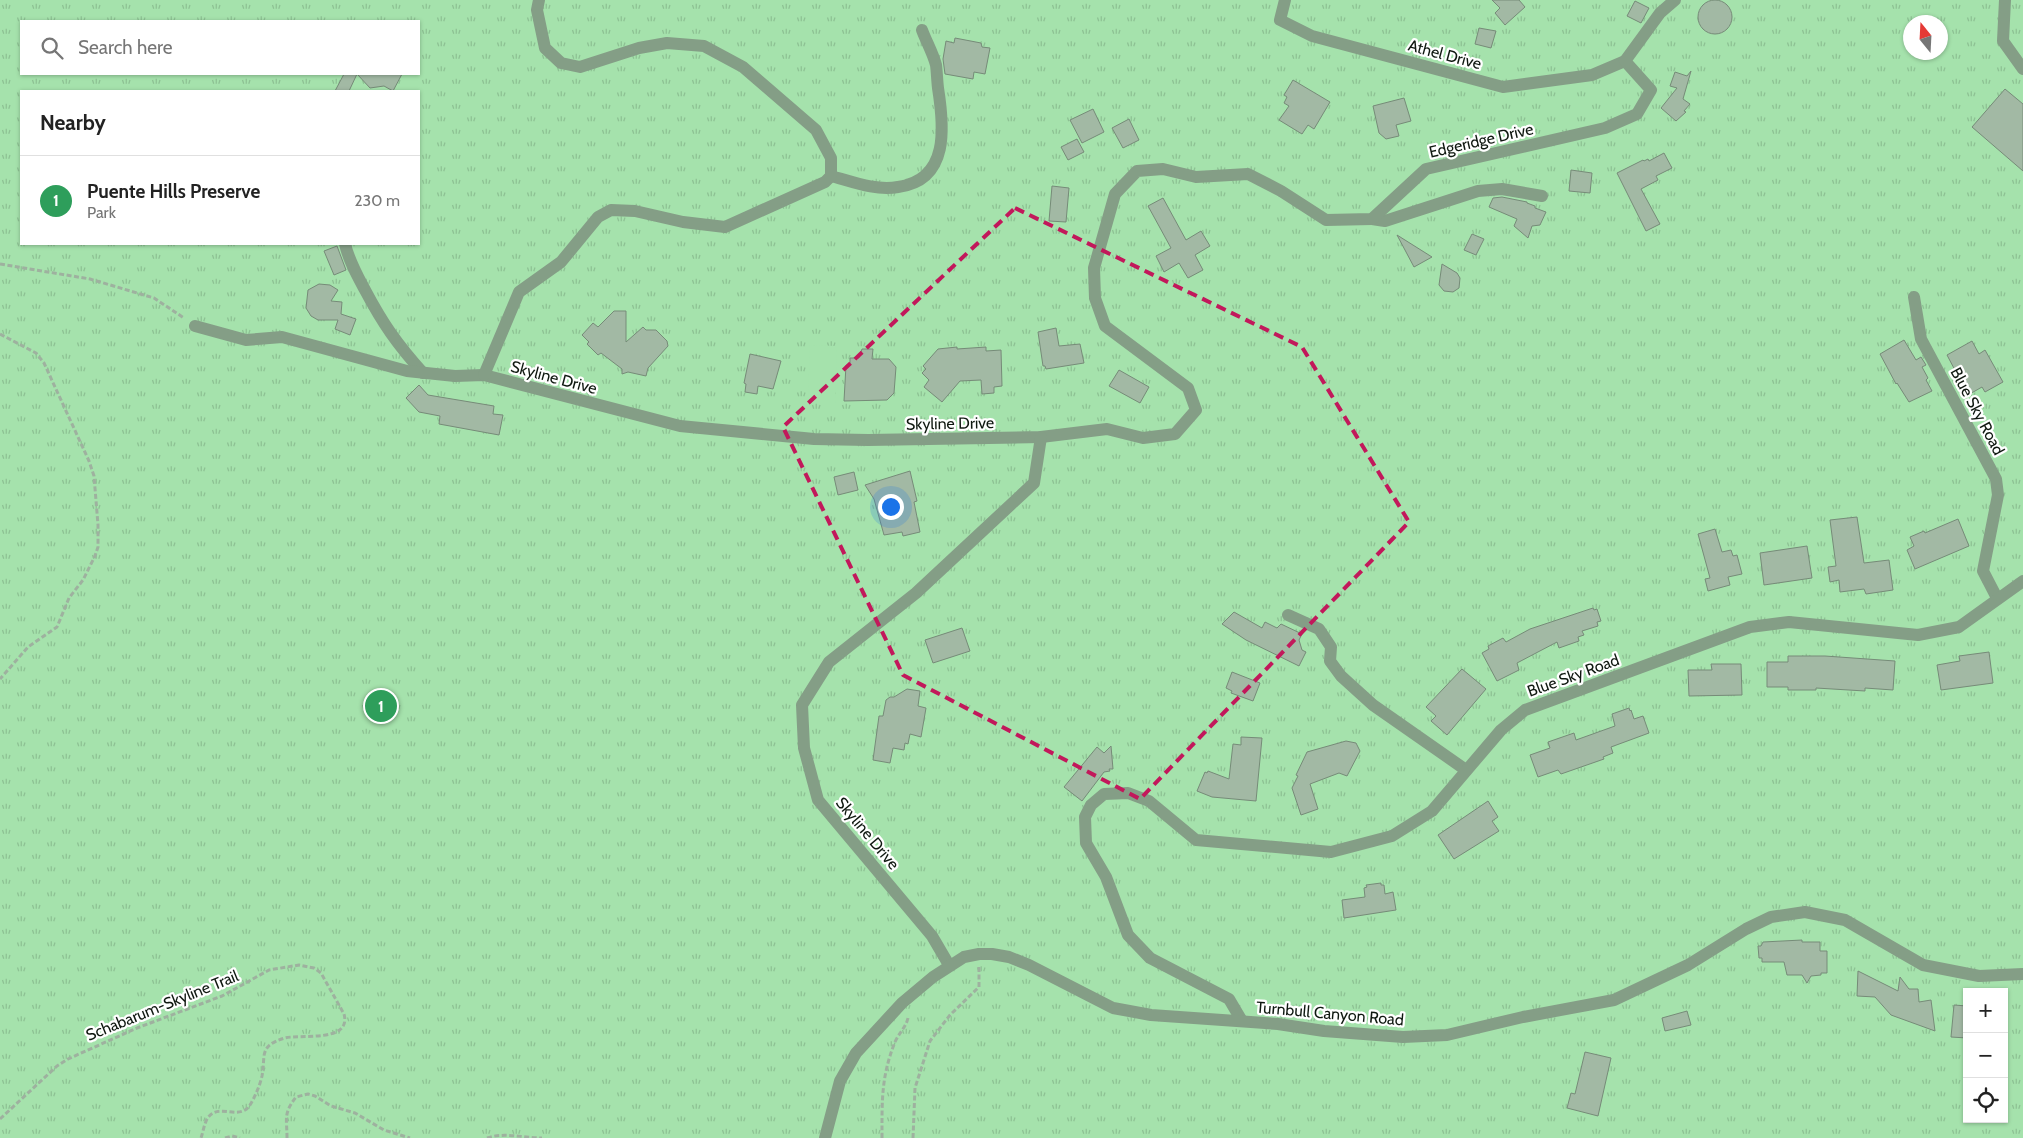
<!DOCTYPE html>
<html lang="en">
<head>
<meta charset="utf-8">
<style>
  body { margin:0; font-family:Cabin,sans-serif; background:#f2f2f2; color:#222 }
  .controls { position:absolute; right:15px; bottom:15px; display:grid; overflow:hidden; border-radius:0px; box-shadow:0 1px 4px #0004 }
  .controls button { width:45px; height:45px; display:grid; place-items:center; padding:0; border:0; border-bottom:1px solid #e0e0e0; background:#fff; color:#222; font:25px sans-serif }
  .compass { position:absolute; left:1903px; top:15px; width:45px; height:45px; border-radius:50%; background:#fff; box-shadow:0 1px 4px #0004; rotate:342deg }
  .you { position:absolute; left:890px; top:506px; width:18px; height:18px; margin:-12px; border:4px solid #fff; border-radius:50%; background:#1a73e8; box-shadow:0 0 0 8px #1a73e833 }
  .badge { display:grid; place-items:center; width:32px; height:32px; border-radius:50%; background:#7b4dc6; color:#fff; font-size:16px; font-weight:700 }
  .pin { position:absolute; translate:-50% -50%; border:2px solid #fff; box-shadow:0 1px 5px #0006 }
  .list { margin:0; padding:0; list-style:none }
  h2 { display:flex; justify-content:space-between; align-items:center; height:65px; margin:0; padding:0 20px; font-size:21px }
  h2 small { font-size:16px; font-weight:400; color:#767676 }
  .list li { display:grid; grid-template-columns:32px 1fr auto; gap:15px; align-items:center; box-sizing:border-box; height:90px; padding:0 20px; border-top:1px solid #e0e0e0 }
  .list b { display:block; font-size:19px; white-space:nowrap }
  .list p { margin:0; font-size:16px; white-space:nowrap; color:#767676 }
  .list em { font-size:16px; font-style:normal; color:#767676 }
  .icon { flex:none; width:28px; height:28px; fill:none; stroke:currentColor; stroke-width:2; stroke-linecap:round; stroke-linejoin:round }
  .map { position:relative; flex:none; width:2023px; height:1138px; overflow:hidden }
  .search { position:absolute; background:#fff; box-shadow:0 1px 4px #0004; left:20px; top:20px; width:400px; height:55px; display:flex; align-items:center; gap:12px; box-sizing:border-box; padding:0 18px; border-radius:0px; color:#767676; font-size:19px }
  .panel { position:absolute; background:#fff; box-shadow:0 1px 4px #0004; left:20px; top:90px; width:400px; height:155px; border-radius:0px }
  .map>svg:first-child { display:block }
  .grass { fill:url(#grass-tufts); fill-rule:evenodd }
  .garden { fill:#a5e2ac }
  .building { fill:#a2b9a4; stroke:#768b78 }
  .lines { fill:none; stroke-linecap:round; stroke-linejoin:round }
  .path { stroke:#9eb19f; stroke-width:3; stroke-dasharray:5 2.5; stroke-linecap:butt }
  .minor { stroke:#849e86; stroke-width:12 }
  .marked { fill:none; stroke:#c2185b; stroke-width:4; stroke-dasharray:10 6; stroke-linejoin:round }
  .labels { text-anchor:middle; stroke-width:4.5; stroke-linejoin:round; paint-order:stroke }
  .street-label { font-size:16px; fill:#0f1810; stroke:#fff }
</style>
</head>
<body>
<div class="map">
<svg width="2023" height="1138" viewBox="0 0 2023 1138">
  <defs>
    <pattern id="grass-tufts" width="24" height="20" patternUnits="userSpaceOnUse" patternTransform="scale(1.25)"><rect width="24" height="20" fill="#a5e2ac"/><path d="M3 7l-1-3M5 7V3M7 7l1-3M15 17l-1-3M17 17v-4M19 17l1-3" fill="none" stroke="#8dc193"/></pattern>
  </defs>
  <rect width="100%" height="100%" fill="#e1f9e3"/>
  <path class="grass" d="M 0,0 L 2023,0 L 2023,1138 L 0,1138 ZM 21,21 L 419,21 L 419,74 L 21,74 ZM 1910,22 L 1940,22 L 1940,52 L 1910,52 ZM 21,91 L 419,91 L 419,244 L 21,244 ZM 1967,992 L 2004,992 L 2004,1119 L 1967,1119 Z"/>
  <polygon class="garden" points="810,345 837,346 835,403 808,403"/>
  <g class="building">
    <circle cx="1715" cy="17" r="17"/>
    <polygon points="1492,0 1519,0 1525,7 1505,25 1495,13 1500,8"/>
    <polygon points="1635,1 1649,8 1641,23 1627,16"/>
    <polygon points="1479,28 1496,31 1491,48 1475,44"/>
    <polygon points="955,38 981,43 982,47 990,48 985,74 974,72 973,79 945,74 943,59 946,41 954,43"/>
    <polygon points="1691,71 1683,99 1690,104 1684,111 1686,112 1676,121 1661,108 1677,88 1670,86 1675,72 1687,76"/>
    <polygon points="344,74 402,74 393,91 384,86 370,88 357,74 349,91 335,91"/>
    <polygon points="1293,80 1330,102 1314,129 1308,125 1302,134 1279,120 1289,106 1284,103 1287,97 1284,95"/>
    <polygon points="2005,89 2023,104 2023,171 1972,127"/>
    <polygon points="1404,98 1411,121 1396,125 1399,136 1386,139 1379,133 1373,106"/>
    <polygon points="1093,109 1104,132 1082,143 1070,120"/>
    <polygon points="1129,119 1139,140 1123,148 1112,128"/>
    <polygon points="1077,139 1084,152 1068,160 1061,147"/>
    <polygon points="1664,153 1672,168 1656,176 1658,180 1641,189 1660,224 1646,231 1617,173 1643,160 1644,161 1648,159 1649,161"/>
    <polygon points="1571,170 1592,173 1590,193 1569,191"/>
    <polygon points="1052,186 1069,188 1066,222 1049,221"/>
    <polygon points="1502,197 1527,202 1527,203 1535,206 1535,208 1546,212 1540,225 1532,226 1528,238 1514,226 1517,219 1489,207 1493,198"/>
    <polygon points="1163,198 1186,240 1201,231 1210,246 1195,255 1203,270 1188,278 1179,263 1164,272 1156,256 1171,248 1148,206"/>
    <polygon points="1472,234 1484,239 1476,255 1464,250"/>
    <polygon points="1397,235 1432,257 1414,267"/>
    <polygon points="337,246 346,270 334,275 324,251"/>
    <polygon points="1442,264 1457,273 1460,278 1459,288 1453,292 1444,291 1439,285"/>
    <polygon points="319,284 330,285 338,290 331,301 342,302 341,314 356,319 350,335 335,329 338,320 318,320 311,316 306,308 308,290"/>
    <polygon points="614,311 626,311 626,342 643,327 646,330 656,330 667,341 668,346 648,368 646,376 628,372 622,374 622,369 601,353 598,355 587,344 589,342 582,335 593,323 598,327"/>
    <polygon points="1056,328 1059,346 1080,344 1084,363 1046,369 1045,366 1043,366 1038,332"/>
    <polygon points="1904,340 1916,360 1921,357 1926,365 1922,367 1928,378 1926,380 1932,391 1909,402 1897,383 1896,384 1880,354"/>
    <polygon points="1972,341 1979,354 1985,350 2003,382 1985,392 1982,387 1968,395 1947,355"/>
    <polygon points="957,347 957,349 986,347 986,351 1001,350 1002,386 994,387 994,393 982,394 981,380 960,381 942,402 924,387 929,380 922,373 926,369 923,366 938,349"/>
    <polygon points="862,349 873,349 872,359 889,359 896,367 894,393 887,400 844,401 846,365 850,365 850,358 859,358"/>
    <polygon points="750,354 781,361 773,389 758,386 757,394 745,392 746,384 744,383"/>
    <polygon points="1119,370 1149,387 1140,403 1109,386"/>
    <polygon points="419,385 428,395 494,406 493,414 503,415 499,435 439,424 440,416 419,412 406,398"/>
    <polygon points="910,471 917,501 914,502 920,532 903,536 902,532 884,535 874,499 865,485"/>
    <polygon points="854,472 858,490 838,495 834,477"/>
    <polygon points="1857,517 1864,563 1889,560 1893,590 1866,594 1864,589 1840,592 1839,580 1830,582 1828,567 1836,566 1830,520"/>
    <polygon points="1958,519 1969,546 1915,569 1907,550 1914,546 1910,537 1924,531 1925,533"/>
    <polygon points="1715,529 1722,552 1731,550 1733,556 1737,555 1742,574 1728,577 1730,585 1708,591 1705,579 1710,578 1698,534"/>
    <polygon points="1807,546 1812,578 1764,585 1760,553"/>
    <polygon points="1593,608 1594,610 1597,609 1601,621 1597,622 1598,626 1582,631 1584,635 1578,637 1579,641 1559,648 1557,642 1517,663 1519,670 1497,681 1482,653 1489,649 1488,646 1503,638 1506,642 1530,629"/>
    <polygon points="1234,612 1262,628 1265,622 1277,628 1281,624 1302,634 1299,640 1302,650 1306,652 1299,666 1246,640 1222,624"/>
    <polygon points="962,628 970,651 933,663 925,640"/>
    <polygon points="1989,652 1993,683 1941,690 1937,665 1960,661 1959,656"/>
    <polygon points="1788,656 1825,656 1895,661 1893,690 1865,688 1865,691 1816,688 1816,690 1788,690 1788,687 1767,687 1767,662 1788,662"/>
    <polygon points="1711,664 1741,664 1742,695 1689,696 1688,670 1712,670"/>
    <polygon points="1462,669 1486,689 1447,735 1431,721 1436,716 1426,707"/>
    <polygon points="1232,672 1260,683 1253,701 1231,693 1232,691 1226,688"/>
    <polygon points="907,689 920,691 918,706 926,708 921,737 910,734 908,744 905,743 904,750 893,748 890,763 873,760 879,716 883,716 886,700 890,697 894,697"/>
    <polygon points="1629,708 1630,711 1631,710 1634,719 1643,716 1649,733 1611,747 1613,753 1603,757 1604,759 1561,774 1558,770 1538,777 1530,755 1550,748 1548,742 1574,733 1576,740 1615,726 1612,714"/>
    <polygon points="1241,737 1262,738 1256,801 1212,797 1197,791 1205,772 1207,773 1208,771 1229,779 1233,744 1241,745"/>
    <polygon points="1346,741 1356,743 1360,751 1347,776 1339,773 1310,784 1318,809 1301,815 1292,788 1298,776 1296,775 1307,752"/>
    <polygon points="1111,746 1113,769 1109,769 1110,771 1104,772 1082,801 1064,787 1097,747 1104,753"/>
    <polygon points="1488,801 1498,817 1492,821 1499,831 1454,859 1438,835"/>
    <polygon points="1381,883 1381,885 1384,885 1385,894 1393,892 1396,910 1344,918 1342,900 1365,897 1364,888 1367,887 1366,885"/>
    <polygon points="1802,940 1802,942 1820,942 1820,951 1827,951 1827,973 1821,973 1821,975 1811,976 1807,983 1802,975 1787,975 1784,962 1762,962 1762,958 1759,958 1758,946 1761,946 1763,942"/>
    <polygon points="1858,971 1898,991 1900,977 1909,989 1918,989 1919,1002 1931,1000 1935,1031 1891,1015 1875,997 1857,996"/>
    <polygon points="1954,1005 1967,1006 1967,1038 1951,1037"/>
    <polygon points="1687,1011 1691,1025 1665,1031 1662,1018"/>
    <polygon points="1585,1052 1611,1058 1598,1116 1567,1108 1571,1093 1575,1094"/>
  </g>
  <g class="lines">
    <g class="path">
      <polyline points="0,264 90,279 154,298 184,318"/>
      <polyline points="0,334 36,353 44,363 89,461 94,476 98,525 98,547 95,556 83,580 69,598 57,627 28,647 0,679"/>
      <path d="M 0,1119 L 57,1066 L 68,1059 L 137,1028 L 222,996 L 269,970 L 299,965 L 314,968 L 321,973 L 344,1014 C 352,1043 300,1034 285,1038 C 258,1046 266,1055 262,1076 C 260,1085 255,1097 250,1105 C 239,1122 218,1101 207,1119 C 204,1125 203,1132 201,1138"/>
      <polyline points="225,1138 232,1136 240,1138"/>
      <path d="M 287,1138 C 287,1118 283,1114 296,1097 L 308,1094 L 315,1096 L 331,1106 L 355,1113 L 384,1130 L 410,1138"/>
      <path d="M 487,1138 C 504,1132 524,1138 542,1138"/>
      <path d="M 882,1138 C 882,1101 881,1077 895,1042 C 899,1033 906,1027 908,1018"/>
      <polyline points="913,1138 915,1088 930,1041 950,1015 979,987 979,967"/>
    </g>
    <g class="minor">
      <polyline points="1285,0 1280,20 1312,36 1503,87 1592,75 1625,61"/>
      <polyline points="2005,0 2003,41 2023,69"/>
      <path d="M 831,176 C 853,182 876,191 898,187 C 950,180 944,126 938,88 C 937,80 937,72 936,65 C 933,53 926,41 922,30"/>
      <polyline points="1372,219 1385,221 1478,191 1502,189 1542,196"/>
      <path d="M 345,244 C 349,261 357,275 365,290 C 383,324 397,344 423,373"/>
      <polyline points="1914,297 1921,339 1996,479 1998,495 1983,571 1997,598"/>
      <polyline points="195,326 246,340 282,337 407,371 455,376 484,375 680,426 814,439 868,440 1041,437 1107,429 1143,438 1175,434 1196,410 1188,388 1105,326 1095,298 1094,268 1115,194 1137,171 1163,169 1196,177 1248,174 1281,191 1326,220 1372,219 1426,169 1605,128 1637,114 1651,90 1625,61 1660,13 1675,0"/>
      <polyline points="484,375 519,292 561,262 598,217 611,210 635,211 683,222 725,227 825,182 831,176 831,158 816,130 743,67 704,46 667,43 639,48 580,67 561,63 545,48 537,10 539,0"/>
      <polyline points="1288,615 1319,629 1331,647 1330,661 1341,676 1373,705 1466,770"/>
      <polyline points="949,965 932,936 818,800 804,748 802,705 829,662 916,593 1034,483 1041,437"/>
      <polyline points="1242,1021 1229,999 1150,958 1128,935 1106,877 1086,843 1085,817 1091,805 1104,794 1128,793 1149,801 1196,840 1331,852 1392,836 1432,811 1501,730 1525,710 1750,627 1789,622 1918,635 1959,627 2023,581"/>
      <polyline points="825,1138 840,1081 856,1053 902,1003 933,977 964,957 979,954 992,954 1009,957 1029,965 1113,1008 1151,1015 1278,1024 1324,1031 1403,1037 1447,1035 1523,1017 1614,1000 1688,965 1746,929 1771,917 1805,912 1845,920 1923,965 1979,976 2023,974"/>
    </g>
  </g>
  <path class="marked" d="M 1015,208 L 1302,347 L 1409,522 L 1140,799 L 903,675 L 783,427 Z"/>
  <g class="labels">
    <g class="street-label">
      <text transform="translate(1445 54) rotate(15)" y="6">Athel Drive</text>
      <text transform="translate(1481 140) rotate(-13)" y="6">Edgeridge Drive</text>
      <text transform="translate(554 377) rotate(15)" y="6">Skyline Drive</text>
      <text transform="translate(1978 411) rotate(62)" y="6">Blue Sky Road</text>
      <text transform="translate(950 423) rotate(-1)" y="6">Skyline Drive</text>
      <text transform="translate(1573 675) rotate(-20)" y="6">Blue Sky Road</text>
      <text transform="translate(868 833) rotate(50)" y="6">Skyline Drive</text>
      <text transform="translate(162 1005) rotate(-22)" y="6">Schabarum-Skyline Trail</text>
      <text transform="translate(1330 1013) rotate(5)" y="6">Turnbull Canyon Road</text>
    </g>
  </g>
</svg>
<div class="controls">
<button>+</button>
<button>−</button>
<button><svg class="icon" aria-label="locate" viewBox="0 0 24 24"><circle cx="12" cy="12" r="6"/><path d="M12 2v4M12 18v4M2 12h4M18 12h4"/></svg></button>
</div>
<svg class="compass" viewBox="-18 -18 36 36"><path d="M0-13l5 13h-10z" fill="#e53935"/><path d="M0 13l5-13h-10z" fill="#767676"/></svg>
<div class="you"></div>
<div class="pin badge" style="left:381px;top:706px;background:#2e9e5b">1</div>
<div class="search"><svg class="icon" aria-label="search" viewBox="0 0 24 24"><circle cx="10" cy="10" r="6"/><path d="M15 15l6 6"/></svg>Search here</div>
<section class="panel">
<h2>Nearby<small></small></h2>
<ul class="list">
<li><span class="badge" style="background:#2e9e5b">1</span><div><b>Puente Hills Preserve</b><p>Park</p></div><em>230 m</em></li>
</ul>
</section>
</div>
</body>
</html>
